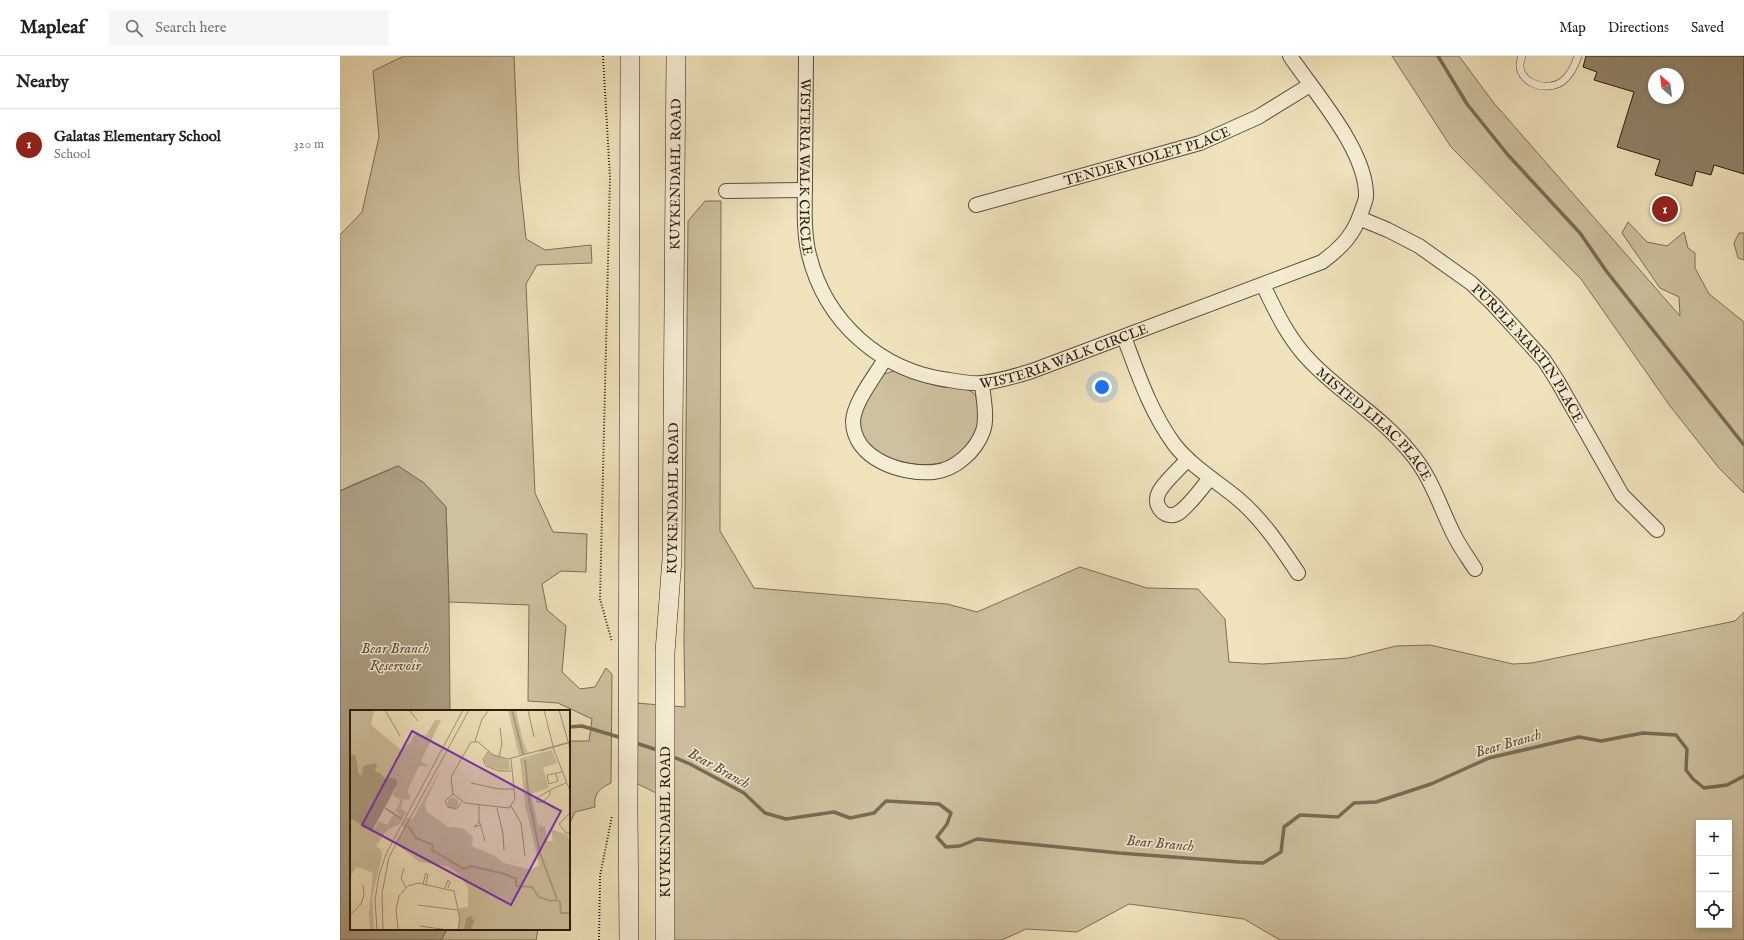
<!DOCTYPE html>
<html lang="en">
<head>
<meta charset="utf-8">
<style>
  body { margin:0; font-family:"IM FELL English",serif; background:#f6f6f6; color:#222 }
  .controls { position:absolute; right:12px; bottom:12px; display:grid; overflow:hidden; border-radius:0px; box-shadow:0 2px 6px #0003 }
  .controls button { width:36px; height:36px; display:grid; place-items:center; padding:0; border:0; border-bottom:1px solid #e0e0e0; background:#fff; color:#222; font:20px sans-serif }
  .compass { position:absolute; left:1308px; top:12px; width:36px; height:36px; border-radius:50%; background:#fff; box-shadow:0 2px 6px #0003; rotate:332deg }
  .you { position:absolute; left:762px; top:331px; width:14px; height:14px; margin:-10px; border:3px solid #fff; border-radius:50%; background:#1a73e8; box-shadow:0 0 0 6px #1a73e833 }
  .badge { display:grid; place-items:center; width:26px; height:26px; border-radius:50%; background:#8f2418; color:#fff; font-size:13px; font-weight:700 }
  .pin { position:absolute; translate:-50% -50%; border:2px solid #fff; box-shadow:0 1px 4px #0006 }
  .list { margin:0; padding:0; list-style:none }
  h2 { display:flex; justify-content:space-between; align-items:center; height:52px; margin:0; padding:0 16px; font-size:17px }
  h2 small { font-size:13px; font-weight:400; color:#767676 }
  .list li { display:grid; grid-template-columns:26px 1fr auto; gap:12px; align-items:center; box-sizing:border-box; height:72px; padding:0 16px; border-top:1px solid #e0e0e0 }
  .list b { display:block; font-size:15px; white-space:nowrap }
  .list p { margin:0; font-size:13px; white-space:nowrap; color:#767676 }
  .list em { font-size:13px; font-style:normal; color:#767676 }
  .icon { flex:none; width:22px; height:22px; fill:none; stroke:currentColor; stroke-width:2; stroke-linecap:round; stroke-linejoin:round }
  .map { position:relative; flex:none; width:1404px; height:884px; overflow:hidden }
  header { display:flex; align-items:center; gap:24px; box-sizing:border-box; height:56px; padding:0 20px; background:#fff; border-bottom:1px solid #e0e0e0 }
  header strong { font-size:19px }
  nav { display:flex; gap:22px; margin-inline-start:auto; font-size:14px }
  .search { width:280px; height:36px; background:#f6f6f6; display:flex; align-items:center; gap:10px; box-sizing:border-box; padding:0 14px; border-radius:0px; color:#767676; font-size:15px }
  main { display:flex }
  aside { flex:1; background:#fff }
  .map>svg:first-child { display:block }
  .green { fill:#cec19f; stroke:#7b6e58; fill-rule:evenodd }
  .water { fill:#ac9f82; stroke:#776b54 }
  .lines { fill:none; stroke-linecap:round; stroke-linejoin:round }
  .stream { stroke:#776b54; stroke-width:3.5 }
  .building { fill:#908369; stroke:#281c10; fill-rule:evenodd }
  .service-casing { stroke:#5a4e3b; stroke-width:8 }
  .minor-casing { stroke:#5a4e3b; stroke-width:16 }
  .secondary-casing { stroke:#281c10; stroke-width:20 }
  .path { stroke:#281c10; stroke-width:2; stroke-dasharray:1 2; stroke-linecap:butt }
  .service { stroke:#f5edd3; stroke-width:7 }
  .minor { stroke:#f5edd3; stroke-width:14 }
  .secondary { stroke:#f5edd3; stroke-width:19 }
  .labels { text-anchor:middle; stroke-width:3; stroke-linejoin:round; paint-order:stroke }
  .street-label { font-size:14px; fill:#281c10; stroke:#f5edd3 }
  .water-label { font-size:15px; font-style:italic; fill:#5d503e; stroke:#f5edd3 }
  .inset-river { fill:none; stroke:#ac9f82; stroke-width:2 }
  .inset-road { fill:none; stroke:#a09377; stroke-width:1 }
  .view { fill:#7b2cbf; fill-opacity:0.15; stroke:#7b2cbf; stroke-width:2 }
  .inset-edge { fill:none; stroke:#281c10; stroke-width:2 }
</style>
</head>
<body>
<header>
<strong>Mapleaf</strong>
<div class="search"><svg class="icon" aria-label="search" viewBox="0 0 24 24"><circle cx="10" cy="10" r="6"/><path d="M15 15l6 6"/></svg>Search here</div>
<nav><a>Map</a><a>Directions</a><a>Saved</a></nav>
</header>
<main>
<aside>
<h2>Nearby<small></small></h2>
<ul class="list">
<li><span class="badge">1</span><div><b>Galatas Elementary School</b><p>School</p></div><em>320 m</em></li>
</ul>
</aside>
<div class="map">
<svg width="1404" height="884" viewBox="0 0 1404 884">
  <rect width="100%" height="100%" fill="#f0e3bc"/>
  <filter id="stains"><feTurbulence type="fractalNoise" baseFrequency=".005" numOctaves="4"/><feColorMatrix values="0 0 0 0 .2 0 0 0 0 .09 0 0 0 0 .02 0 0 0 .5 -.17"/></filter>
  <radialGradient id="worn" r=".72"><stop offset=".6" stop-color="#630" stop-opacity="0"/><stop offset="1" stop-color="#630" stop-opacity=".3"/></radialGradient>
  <g class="green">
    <path d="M 64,0 L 174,0 L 179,119 L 186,183 L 205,194 L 251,189 L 252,207 L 197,209 L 186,228 L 195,437 L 213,476 L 247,478 L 246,516 L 221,515 L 202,528 L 207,554 L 226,570 L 222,616 L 240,633 L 255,631 L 266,612 L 272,618 L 271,727 C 260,732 253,738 255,751 L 235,756 L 229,769 L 229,685 L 249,685 L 252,663 L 218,647 L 188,645 L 189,549 L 109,546 L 106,451 L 84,427 L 58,410 L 12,429 L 0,435 L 0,179 L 22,156 L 39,81 L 33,15 Z"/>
    <polygon points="1052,0 1119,0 1153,46 1340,260 1339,241 1320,232 1282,177 1288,166 1307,186 1327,190 1344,176 1348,192 1355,197 1355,212 1369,238 1404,266 1404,437 1379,412 1330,350 1241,223 1111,91"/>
    <path d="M 365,145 L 381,145 L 380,475 L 414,532 L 607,548 L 637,556 L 740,511 L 807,532 L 858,533 L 885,563 L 889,606 L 923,608 L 1008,602 L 1056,590 L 1090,589 L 1173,608 L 1192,607 L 1395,565 L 1404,556 L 1404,884 L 940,884 L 904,863 L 789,848 L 737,876 L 686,873 L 662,884 L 316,884 L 318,738 L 296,727 L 296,647 L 345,651 L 344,588 L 348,165 ZM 1359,767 L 1389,767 L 1389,869 L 1359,869 Z"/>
    <polygon points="1399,177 1404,177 1404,204 1398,202 1394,187"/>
    <path d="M 554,315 C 570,320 585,328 603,331 C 612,332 625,330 632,336 C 639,341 638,351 638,359 C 638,371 637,374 631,384 C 615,412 583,412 555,404 C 545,401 534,397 527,388 C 520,379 518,366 520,356 C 521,348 536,327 541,319 Z"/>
    <polygon points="107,873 198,873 196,884 101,884"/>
  </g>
  <polygon class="water" points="58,410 84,427 106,451 109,546 110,655 11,655 11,873 107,873 101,884 0,884 0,435"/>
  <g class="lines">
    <g class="stream">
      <polyline points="1098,0 1127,48 1168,99 1240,177 1267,216 1404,389"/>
      <polyline points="229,671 242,670 282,682"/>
      <polyline points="293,686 320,695"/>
      <polyline points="331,700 350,708 404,737 425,757 446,763 494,756 510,762 534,757 546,745 599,748 611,757 607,768 597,781 606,791 620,790 637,783 779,797 899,806 923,807 941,796 944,771 960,759 998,761 1014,747 1036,746 1091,728 1149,702 1239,681 1261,685 1303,677 1336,679 1347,693 1346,714 1353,723 1364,732 1387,729 1404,720"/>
    </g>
  </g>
  <path class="building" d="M 1246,0 L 1404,0 L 1404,118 L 1374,109 L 1371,119 L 1356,115 L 1352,130 L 1315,119 L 1320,104 L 1277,91 L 1294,36 L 1254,24 L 1257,16 L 1243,11 ZM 1314,18 L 1338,18 L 1338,42 L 1314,42 Z"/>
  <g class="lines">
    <defs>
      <path id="service" d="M 1182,0 C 1171,25 1207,39 1224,24 C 1231,18 1235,9 1238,0"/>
      <g id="minor">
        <path id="s1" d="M 466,0 C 466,40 465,81 465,121 C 465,146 463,175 469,199 C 486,267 541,315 609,324 C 620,326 632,328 642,327 C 659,325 676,320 692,315 L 982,206 C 1002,191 1014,179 1022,154 C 1023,150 1026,145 1026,140 C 1027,95 975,37 950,0"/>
        <polyline points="386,135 465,134"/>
        <path id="s2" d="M 636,149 L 860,87 L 918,61 L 970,29"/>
        <path id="s3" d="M 1019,162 L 1048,174 L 1079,190 L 1131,227 L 1153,248 L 1204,304 L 1218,326 L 1282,439 L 1317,474"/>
        <path id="s4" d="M 923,229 C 936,256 949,284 971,306 C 1002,338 1042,361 1070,396 C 1091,420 1100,451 1114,479 C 1120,491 1128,502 1135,513"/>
        <path d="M 784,281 C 798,318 810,355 834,388 C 851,410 875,424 897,442 C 922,463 940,490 958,517"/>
        <path d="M 545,303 C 535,320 514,346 513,365 C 513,403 562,419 594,416 C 615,414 636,395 643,375 C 648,361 643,342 642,327"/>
        <path d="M 848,403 C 841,411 823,427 819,436 C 811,451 828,467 841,455 C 852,446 861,433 870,422"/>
      </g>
      <g id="secondary">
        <polyline points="289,884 288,752 290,0"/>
        <path id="s5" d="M 325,884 L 325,596 L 332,503 L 336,0"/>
      </g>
    </defs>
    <use href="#service" class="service-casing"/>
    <use href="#minor" class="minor-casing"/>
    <use href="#secondary" class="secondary-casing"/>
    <g class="path">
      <polyline points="263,0 270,122 260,543 272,586"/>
      <polyline points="259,884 260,820 272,760"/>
    </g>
    <use href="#service" class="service"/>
    <use href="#minor" class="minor"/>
    <use href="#secondary" class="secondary"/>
  </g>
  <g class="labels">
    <g class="street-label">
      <text dy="5" stroke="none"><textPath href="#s2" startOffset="178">TENDER VIOLET PLACE</textPath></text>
      <text dy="5" stroke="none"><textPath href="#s1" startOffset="111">WISTERIA WALK CIRCLE</textPath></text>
      <text dy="5" stroke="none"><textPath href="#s5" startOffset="766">KUYKENDAHL ROAD</textPath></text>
      <text dy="5" stroke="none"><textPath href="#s1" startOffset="518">WISTERIA WALK CIRCLE</textPath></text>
      <text dy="5" stroke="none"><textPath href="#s3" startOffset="221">PURPLE MARTIN PLACE</textPath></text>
      <text dy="5" stroke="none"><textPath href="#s4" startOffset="180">MISTED LILAC PLACE</textPath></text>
      <text dy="5" stroke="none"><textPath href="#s5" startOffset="442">KUYKENDAHL ROAD</textPath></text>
      <text transform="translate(325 766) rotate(-90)" y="5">KUYKENDAHL ROAD</text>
    </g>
    <g class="water-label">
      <text x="55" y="597">Bear Branch<tspan x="55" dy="17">Reservoir</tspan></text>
      <text transform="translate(1168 687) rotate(-16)" y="5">Bear Branch</text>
      <text transform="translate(379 712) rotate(29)" y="5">Bear Branch</text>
      <text transform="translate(820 787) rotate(5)" y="5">Bear Branch</text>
    </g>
  </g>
  <g transform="translate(10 654)">
    <rect width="220" height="220" fill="#f0e3bc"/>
    <path d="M 0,0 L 24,0 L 21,15 L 51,40 L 61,32 L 64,25 L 76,25 L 85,10 L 91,10 L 71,51 L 78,56 L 69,56 L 58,79 L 58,84 L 61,86 L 59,90 L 53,89 L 51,99 L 56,102 L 50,114 L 37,120 L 26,136 L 31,140 L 32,146 L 22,188 L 24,220 L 20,220 L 19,202 L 23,163 L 7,157 L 0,166 L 0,108 L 24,120 L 29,111 L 37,115 L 43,105 L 49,108 L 51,106 L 45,101 L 51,90 L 43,85 L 47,75 L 45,68 L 35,68 L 24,62 L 24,53 L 13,56 L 12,65 L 9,65 L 6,46 L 0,43 ZM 158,0 L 166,0 L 173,31 L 177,41 L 180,43 L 169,46 ZM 202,40 L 207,53 L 193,58 L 199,78 L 181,84 L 189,119 L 190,112 L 192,117 L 195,116 L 197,131 L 203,131 L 201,119 L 217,125 L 220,132 L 220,220 L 108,220 L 109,198 L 118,197 L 118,178 L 109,164 L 98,156 L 69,152 L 45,133 L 54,118 L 52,115 L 57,107 L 62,110 L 92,57 L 75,93 L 76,101 L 98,117 L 112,118 L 123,127 L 122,136 L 126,138 L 145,146 L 154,153 L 181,160 L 189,155 L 175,94 L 170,48 ZM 138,42 L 159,50 L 160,59 L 151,60 L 138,56 L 134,50 ZM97.5 93a5.5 5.5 0 1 1 11 0a5.5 5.5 0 1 1-11 0Z" fill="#cec19f"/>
    <path d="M 0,43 L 6,46 L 9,65 L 12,65 L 13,56 L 24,53 L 27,55 L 25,62 L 30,63 L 35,68 L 45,68 L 47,71 L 47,75 L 22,121 L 0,108 ZM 121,206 L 124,211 L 121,220 L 114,220 L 116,208 Z" fill="#ac9f82"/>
    <path class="inset-river" d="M 162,0 L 173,44M 175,50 L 179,90 L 190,143 L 207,189M 35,98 L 52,109M 58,116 L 66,128 L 83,135 L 82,140 L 114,159 L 121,156 L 155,164 L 166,169 L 166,176 L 182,177 L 189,187 L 200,191 L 207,190 L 210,192 L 211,203 L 220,203"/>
    <path class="inset-road" d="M 35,0 L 50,26M 59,0 L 68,11M 178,0 L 184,27M 194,0 L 204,40 L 220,81M 209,0 L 220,38M 125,31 L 132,9 L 139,0M 139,41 L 133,49 L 136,56 L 149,61 L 161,61M 190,41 L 218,33M 149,47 L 152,34 L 150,18M 161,49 L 165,89 L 159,98 L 115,93 L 103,84 L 101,67 L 121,32 L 128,32 L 143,45 L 158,49 L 220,32M 206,64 L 208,71 L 199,74 L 197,65 L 212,62M 121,73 L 149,79 L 164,79M 200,80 L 200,85 L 193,92 L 187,92 L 187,88 L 195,83 L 197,82 L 202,79 L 216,73M 103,84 L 95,91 L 98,97 L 106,99 L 112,92M 129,95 L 129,110 L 135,131M 161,96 L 171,113 L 175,146M 147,98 L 153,124 L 154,140M 220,103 L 209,114 L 216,123 L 220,123M 129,112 L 124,117 L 131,115M 54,158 L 51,168 L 56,178M 73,174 L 76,163 L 78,165 L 76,174M 95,178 L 98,170 L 100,172 L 98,178M 68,195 L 108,200M 0,205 L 11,194 L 14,185 L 13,175M 70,216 L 98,220M 27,220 L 25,190 L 29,165 L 36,144 L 113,0M 33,220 L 32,183 L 39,147 L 119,0M 48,220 L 46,199 L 49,186 L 58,176 L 68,173 L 104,181 L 110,209 L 108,220"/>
    <path class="view" d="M 62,21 L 211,101 L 161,195 L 12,115 Z"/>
    <rect width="220" height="220" class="inset-edge"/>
  </g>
  <rect width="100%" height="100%" filter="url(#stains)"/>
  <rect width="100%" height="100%" fill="url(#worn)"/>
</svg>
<div class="controls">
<button>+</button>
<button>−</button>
<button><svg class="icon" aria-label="locate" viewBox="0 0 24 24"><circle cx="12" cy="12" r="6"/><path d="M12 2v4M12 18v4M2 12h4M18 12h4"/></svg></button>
</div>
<svg class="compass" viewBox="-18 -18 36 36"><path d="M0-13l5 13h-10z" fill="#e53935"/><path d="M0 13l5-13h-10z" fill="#767676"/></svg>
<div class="you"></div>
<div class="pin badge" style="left:1325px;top:153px">1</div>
</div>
</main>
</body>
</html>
